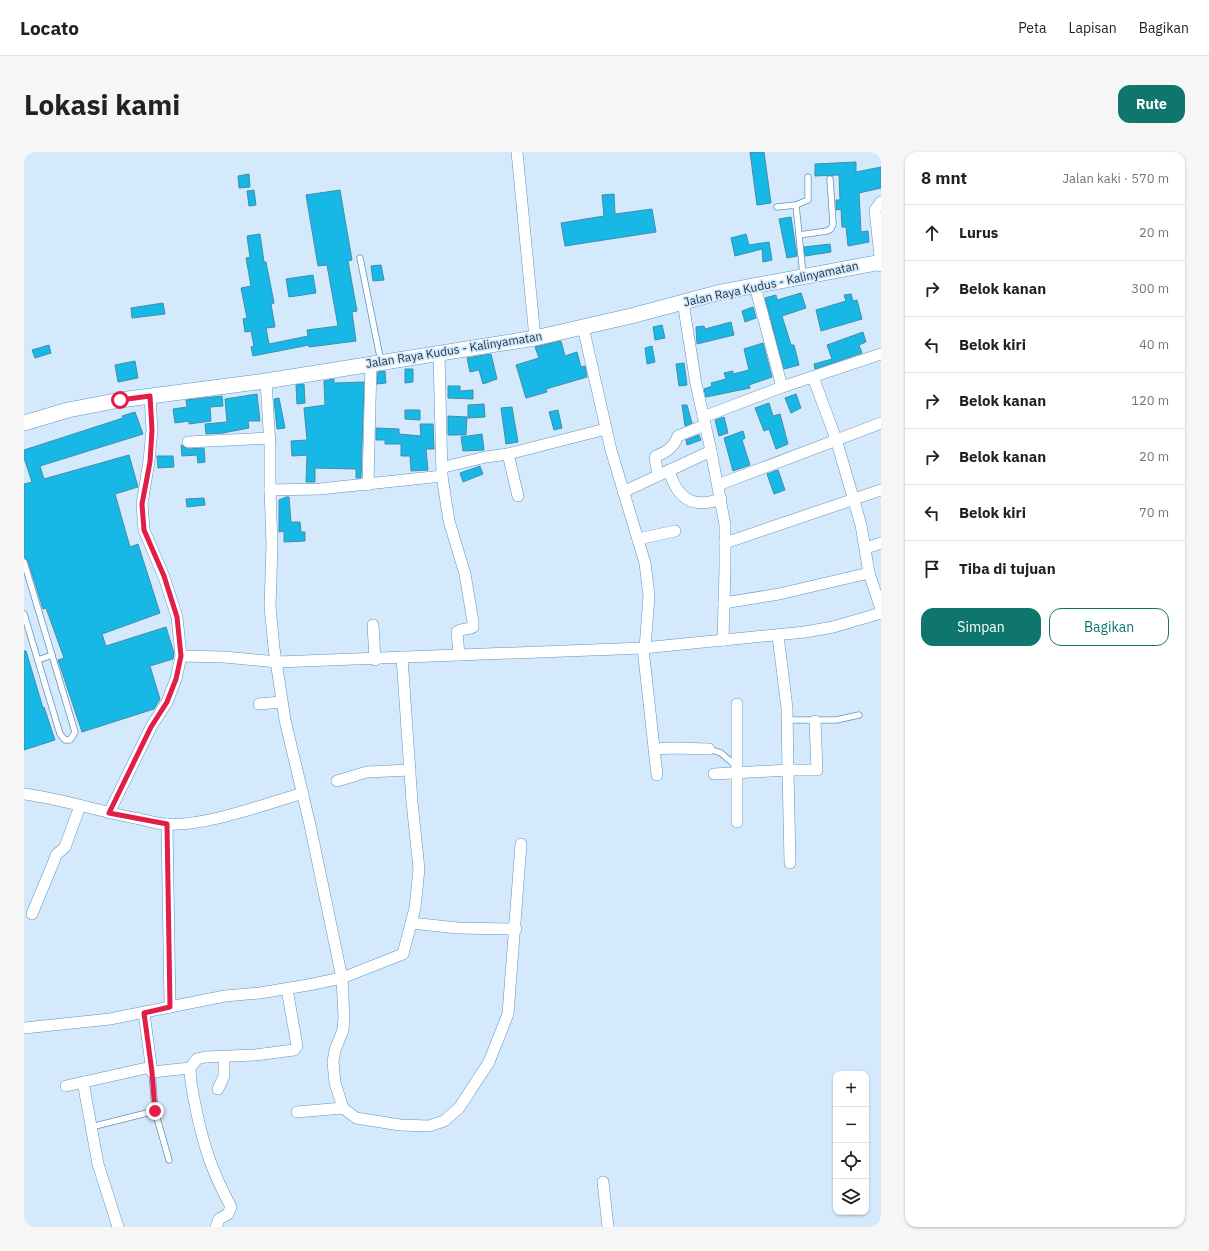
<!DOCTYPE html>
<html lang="id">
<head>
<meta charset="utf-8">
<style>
  body { margin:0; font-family:"IBM Plex Sans",sans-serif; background:#f6f6f6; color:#222 }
  .controls { position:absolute; right:12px; bottom:12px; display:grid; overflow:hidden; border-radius:8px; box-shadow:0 1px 3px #0004 }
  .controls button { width:36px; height:36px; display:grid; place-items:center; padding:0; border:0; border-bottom:1px solid #e0e0e0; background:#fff; color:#222; font:20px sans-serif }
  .stop { position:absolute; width:12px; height:12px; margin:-9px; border:3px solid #e11d48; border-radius:50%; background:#fff }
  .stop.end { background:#e11d48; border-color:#fff; box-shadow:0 1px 4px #0008 }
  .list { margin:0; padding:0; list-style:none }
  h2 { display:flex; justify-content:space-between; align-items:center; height:52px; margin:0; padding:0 16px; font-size:17px }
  h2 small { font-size:13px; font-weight:400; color:#767676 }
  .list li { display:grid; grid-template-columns:26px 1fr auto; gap:12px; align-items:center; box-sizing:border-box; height:56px; padding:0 16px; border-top:1px solid #e0e0e0 }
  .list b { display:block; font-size:15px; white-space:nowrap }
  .list em { font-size:13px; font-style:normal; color:#767676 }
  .actions { display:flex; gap:8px; padding:12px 16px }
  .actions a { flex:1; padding:9px 0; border:1px solid #0f766e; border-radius:12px; text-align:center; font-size:14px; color:#0f766e }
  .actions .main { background:#0f766e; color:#fff }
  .icon { flex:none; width:22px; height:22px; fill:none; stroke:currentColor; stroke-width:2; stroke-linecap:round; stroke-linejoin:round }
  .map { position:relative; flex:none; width:857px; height:1075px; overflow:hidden; border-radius:12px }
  header { display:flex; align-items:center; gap:24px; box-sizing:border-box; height:56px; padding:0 20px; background:#fff; border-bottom:1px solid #e0e0e0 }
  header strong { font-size:19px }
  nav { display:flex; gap:22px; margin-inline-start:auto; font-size:14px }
  .intro { display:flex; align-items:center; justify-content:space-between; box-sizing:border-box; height:96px; padding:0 24px }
  h1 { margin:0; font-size:28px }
  .button { padding:10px 18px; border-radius:12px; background:#0f766e; color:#fff; font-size:14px; font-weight:700 }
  main { display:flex; gap:24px; padding:0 24px }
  aside { flex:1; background:#fff; border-radius:12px; box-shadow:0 1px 3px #0004 }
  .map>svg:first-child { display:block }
  .building { fill:#18b8e6; stroke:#428da9 }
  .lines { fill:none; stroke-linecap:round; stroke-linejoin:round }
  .service-casing { stroke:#6094be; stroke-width:7 }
  .minor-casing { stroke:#6094be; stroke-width:12 }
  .secondary-casing { stroke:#6094be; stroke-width:16 }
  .service { stroke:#fff; stroke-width:5.5 }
  .minor { stroke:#fff; stroke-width:11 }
  .secondary { stroke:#fff; stroke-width:15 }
  .route { stroke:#e11d48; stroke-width:5 }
  .labels { text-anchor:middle; stroke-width:3.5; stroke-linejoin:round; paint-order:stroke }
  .street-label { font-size:12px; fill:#1d3345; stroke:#d4e9fc }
</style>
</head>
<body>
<header>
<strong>Locato</strong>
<nav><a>Peta</a><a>Lapisan</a><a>Bagikan</a></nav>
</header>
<div class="intro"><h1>Lokasi kami</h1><a class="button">Rute</a></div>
<main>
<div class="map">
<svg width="857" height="1075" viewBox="0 0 857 1075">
  <rect width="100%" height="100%" fill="#d4e9fc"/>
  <g class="building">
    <polygon points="726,0 740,0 747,51 733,53"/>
    <polygon points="832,10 832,20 857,15 857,36 835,41 837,80 844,79 845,90 824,94 822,75 818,75 817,57 812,58 812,48 816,48 815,23 791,24 791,12"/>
    <polygon points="225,22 226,35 215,36 214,24"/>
    <polygon points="230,38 232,53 225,54 223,39"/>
    <polygon points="316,38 328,108 324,109 333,159 328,160 332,189 285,195 285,193 229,204 227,195 230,194 227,179 221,180 219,167 223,166 217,136 227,134 222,106 226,105 223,84 236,82 240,110 242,110 250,151 247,152 251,175 242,176 245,192 284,184 283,178 314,174 303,113 294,114 282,43"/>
    <polygon points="590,42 591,62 628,57 632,80 541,94 537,71 580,64 578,43"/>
    <polygon points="767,65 773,104 763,106 755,67"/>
    <polygon points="722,82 725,93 745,90 748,108 739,110 738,97 711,104 707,86"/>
    <polygon points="806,92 807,100 781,104 780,95"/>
    <polygon points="357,113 360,128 349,129 347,114"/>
    <polygon points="289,123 292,141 265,145 262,127"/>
    <polygon points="777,141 782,156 758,164 767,193 770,193 775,213 760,217 741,146 752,143 753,148"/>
    <polygon points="827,142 829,149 833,148 838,167 797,179 792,158 822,149 820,143"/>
    <polygon points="139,151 141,162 108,166 107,156"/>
    <polygon points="729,155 732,166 721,170 718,159"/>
    <polygon points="707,170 710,183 673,192 672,175 680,174 681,177"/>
    <polygon points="638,173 641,186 631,188 629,175"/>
    <polygon points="839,180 842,190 835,193 838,201 791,217 790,212 808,207 803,193"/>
    <polygon points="537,189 541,204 553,200 557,215 561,214 563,225 522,237 523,240 502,246 492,213 515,206 511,195"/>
    <polygon points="739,191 748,225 725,233 726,236 682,245 680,237 688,234 687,231 702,227 700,221 709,219 709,222 725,218 720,197"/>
    <polygon points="25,193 27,201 11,206 8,198"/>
    <polygon points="628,194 631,210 623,212 621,196"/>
    <polygon points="467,202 473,227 459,232 455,218 446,220 443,206"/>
    <polygon points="111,209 114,226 94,230 91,213"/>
    <polygon points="660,211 663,233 655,234 652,212"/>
    <polygon points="381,217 389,217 389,230 381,231"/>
    <polygon points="361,219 362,231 353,232 354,220"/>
    <polygon points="310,227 310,231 340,230 337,326 332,326 332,317 291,316 291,330 282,330 283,303 268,304 267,289 283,288 280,256 301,253 300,229"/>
    <polygon points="280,232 281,251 273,252 272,233"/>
    <polygon points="424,234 436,234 436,239 449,238 449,247 424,246"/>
    <polygon points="233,242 236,269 224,269 225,276 199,281 182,282 181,272 203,270 201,247"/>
    <polygon points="772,242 777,256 767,261 761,246"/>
    <polygon points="198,244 199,254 186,255 187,269 165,272 165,269 151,271 149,257 163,255 162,248"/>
    <polygon points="255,246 261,276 253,277 250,247"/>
    <polygon points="745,251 749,264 756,262 764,292 752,297 745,277 740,279 731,256"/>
    <polygon points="460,252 461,265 444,266 444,253"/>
    <polygon points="658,253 663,253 668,271 661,274"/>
    <polygon points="488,255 494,290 482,292 477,256"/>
    <polygon points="381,258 396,258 396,268 381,267"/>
    <polygon points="534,258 538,276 530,278 525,260"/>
    <polygon points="111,260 119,282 16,314 20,327 105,303 114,335 91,342 106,395 114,392 136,461 78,482 82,494 142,475 150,501 149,507 126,514 136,547 130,557 58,580 34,508 40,506 22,456 19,457 4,409 0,405 0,332 8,330 0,306 0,298 99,266 98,264"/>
    <polygon points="424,264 443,265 442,283 424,283"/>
    <polygon points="700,265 704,281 695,284 691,268"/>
    <polygon points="396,272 409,272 410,297 402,297 404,318 387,319 386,304 377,304 377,292 361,292 361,288 352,288 352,276 375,277 375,282 397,284"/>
    <polygon points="719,279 721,286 718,288 726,313 709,319 700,286"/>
    <polygon points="458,282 460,298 439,299 437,285"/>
    <polygon points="675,283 677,288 663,293 662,288"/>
    <polygon points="157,293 164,297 180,296 181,310 174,311 173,303 158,304"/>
    <polygon points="133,304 149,304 150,315 134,316"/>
    <polygon points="456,314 459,322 439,330 436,321"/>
    <polygon points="754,318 761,338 750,342 743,322"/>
    <polygon points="262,345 265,345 267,370 276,370 277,380 281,380 281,389 260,390 260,379 255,380 255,348"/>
    <polygon points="180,346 181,353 163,355 162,347"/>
    <polygon points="0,499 2,499 19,556 20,555 31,588 0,598"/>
  </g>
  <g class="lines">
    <defs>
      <g id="service">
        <polyline points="772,53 779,123"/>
        <polyline points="753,55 772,53 784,48 784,25"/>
        <polyline points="775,83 803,79 807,77 809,72 806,27"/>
        <polyline points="336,106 357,210"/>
        <polyline points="0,410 51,580 46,588 41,588 36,582 0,462"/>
        <polyline points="14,508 28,503"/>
        <polyline points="763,568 812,568 835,563"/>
        <polyline points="685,597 697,601 712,614"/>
        <polyline points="128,920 131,959 145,1008"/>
        <polyline points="67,975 131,959"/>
      </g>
      <g id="minor">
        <polyline points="493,0 511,186"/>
        <polyline points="857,50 851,58 857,114"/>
        <polyline points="731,134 758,235"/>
        <polyline points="659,150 672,232 687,299 701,373 701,416 699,488"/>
        <polyline points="559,175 587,298 621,411 625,444 621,496"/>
        <polyline points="789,225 812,287 837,373 845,421 857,457"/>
        <polyline points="242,229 246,295 246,338 248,392 246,455 250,496 261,568 286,673 318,826 320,866 319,878 311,898 309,910 311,931 319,956 332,966 376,973 405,974 420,969 435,956 465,910 484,862 497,692"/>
        <polyline points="679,265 758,235 857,202"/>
        <polyline points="164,290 246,286"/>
        <polyline points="484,302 494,344"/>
        <polyline points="420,315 462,305 484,302 582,277"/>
        <path d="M 645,318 C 653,347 669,357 697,347"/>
        <path d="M 634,323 L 631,306 L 632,304 C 644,299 649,296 654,284 L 681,273"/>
        <path d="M 418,324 L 425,369 L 441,422 L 449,470 L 449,475 C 444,478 437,476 433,480 L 435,503"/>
        <polyline points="344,333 347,211"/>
        <polyline points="694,333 857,271"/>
        <polyline points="246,338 296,337 418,324 415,202"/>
        <polyline points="599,340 687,299"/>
        <polyline points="614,387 651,379"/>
        <polyline points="701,391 857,338"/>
        <polyline points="842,396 857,391"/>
        <polyline points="700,451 755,442 845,421"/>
        <polyline points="349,473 351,508"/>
        <polyline points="619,496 633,623"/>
        <polyline points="157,504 200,505 253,510 619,496 781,480 809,475 857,461"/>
        <polyline points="235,552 257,550"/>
        <polyline points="713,552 713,670"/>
        <polyline points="630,597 651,596 685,597"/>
        <polyline points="690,622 764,618 763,556 754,484"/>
        <polyline points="313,629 343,620 386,618"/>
        <path d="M 0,642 C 39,647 77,660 116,667 C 125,669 134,672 143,672 C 180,675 242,652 279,641"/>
        <polyline points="85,661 127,575 143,550 152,527 157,504 153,465 140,425 120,378 118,352 125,309 128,278 126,244"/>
        <polyline points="143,672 146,855"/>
        <polyline points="766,711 764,618 793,618 791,569"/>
        <polyline points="8,762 30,709 32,703 41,695 56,654"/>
        <polyline points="387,771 434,776 492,777"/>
        <polyline points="120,861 128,920 166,916"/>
        <polyline points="0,876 86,867 201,844 236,841 284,833 318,826 379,802 391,756 395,717 388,650 378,505"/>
        <polyline points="59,930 74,1012 94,1075"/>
        <polyline points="42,934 127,915"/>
        <polyline points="194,937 200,924 200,905"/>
        <polyline points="273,960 319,956"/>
        <polyline points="579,1030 584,1075"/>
        <path d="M 192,1075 L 195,1067 L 204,1062 L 207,1055 C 189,1021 181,999 173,962 C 170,946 166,932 166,916 L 173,907 L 181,905 L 231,903 L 270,898 L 273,894 L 263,837"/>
      </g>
      <polyline id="secondary" points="0,271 44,258 96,248 242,229 511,186 607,164 697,140 857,110"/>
    </defs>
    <use href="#service" class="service-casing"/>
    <use href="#minor" class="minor-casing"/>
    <use href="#secondary" class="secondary-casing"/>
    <use href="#service" class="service"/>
    <use href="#minor" class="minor"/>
    <use href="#secondary" class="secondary"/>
  </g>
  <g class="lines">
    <polyline class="route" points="96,248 126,244 128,278 126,310 118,352 120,378 140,424 153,465 157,504 152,527 143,550 127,575 85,661 143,672 146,855 120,861 128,920 131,959"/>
  </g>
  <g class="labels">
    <g class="street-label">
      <text transform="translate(747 132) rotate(-12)" y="4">Jalan Raya Kudus - Kalinyamatan</text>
      <text transform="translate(430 198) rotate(-9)" y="4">Jalan Raya Kudus - Kalinyamatan</text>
    </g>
  </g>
</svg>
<div class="controls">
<button>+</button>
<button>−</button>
<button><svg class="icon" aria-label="locate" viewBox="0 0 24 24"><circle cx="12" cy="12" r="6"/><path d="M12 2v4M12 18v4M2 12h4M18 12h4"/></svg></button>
<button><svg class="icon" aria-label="layers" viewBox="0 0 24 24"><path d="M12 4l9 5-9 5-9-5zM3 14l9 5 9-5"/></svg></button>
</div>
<div class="stop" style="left:96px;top:248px"></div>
<div class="stop end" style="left:131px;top:959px"></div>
</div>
<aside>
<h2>8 mnt<small>Jalan kaki · 570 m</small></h2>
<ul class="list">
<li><svg class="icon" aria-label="ahead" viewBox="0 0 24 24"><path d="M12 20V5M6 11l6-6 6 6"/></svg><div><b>Lurus</b></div><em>20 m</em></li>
<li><svg class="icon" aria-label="right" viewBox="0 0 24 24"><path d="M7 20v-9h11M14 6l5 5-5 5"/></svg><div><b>Belok kanan</b></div><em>300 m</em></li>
<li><svg class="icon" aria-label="left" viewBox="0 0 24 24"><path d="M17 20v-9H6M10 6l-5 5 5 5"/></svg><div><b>Belok kiri</b></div><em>40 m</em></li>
<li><svg class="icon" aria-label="right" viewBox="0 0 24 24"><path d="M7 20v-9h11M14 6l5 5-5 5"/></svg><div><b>Belok kanan</b></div><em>120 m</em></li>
<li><svg class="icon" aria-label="right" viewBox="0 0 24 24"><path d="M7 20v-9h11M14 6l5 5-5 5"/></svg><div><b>Belok kanan</b></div><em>20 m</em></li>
<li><svg class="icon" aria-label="left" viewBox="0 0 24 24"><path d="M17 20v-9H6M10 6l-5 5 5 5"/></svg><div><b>Belok kiri</b></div><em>70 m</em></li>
<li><svg class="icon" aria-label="arrive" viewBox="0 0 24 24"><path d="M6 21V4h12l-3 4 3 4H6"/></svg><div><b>Tiba di tujuan</b></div></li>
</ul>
<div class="actions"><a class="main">Simpan</a><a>Bagikan</a></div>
</aside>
</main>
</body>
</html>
